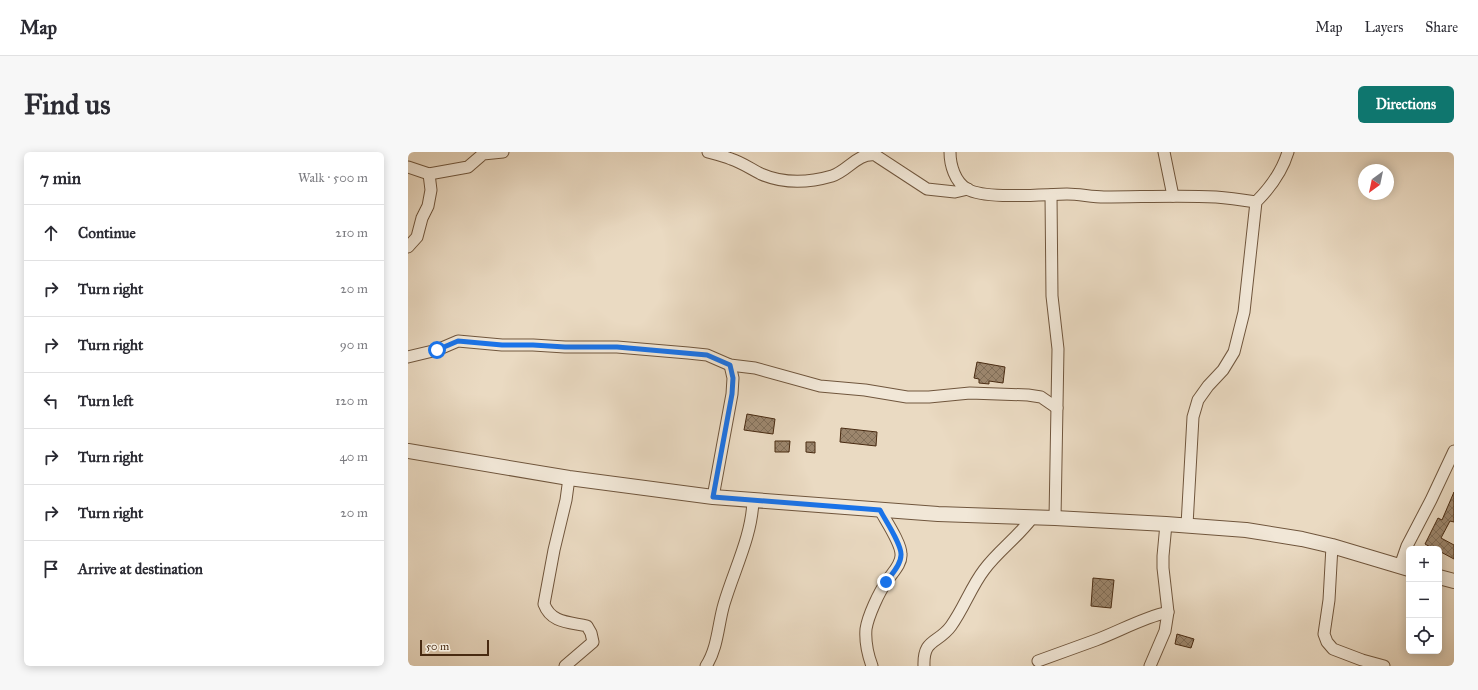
<!DOCTYPE html>
<html lang="en">
<head>
<meta charset="utf-8">
<style>
  body { margin:0; font-family:"IM FELL Great Primer",serif; background:#f7f7f7; color:#2b2b33 }
  .controls { position:absolute; right:12px; bottom:12px; display:grid; overflow:hidden; border-radius:6px; box-shadow:0 2px 10px #0003 }
  .controls button { width:36px; height:36px; display:grid; place-items:center; padding:0; border:0; border-bottom:1px solid #e1e1e2; background:#fff; color:#2b2b33; font:20px sans-serif }
  .compass { position:absolute; left:950px; top:12px; width:36px; height:36px; border-radius:50%; background:#fff; box-shadow:0 2px 10px #0003; rotate:213deg }
  .scale { position:absolute; left:12px; bottom:10px; width:69px; box-sizing:border-box; padding-left:4px; border:2px solid #482a11; border-top:0; font-size:11px; line-height:14px; white-space:nowrap; color:#482a11; -webkit-text-stroke:3px #f1e7d7; paint-order:stroke }
  .stop { position:absolute; width:12px; height:12px; margin:-9px; border:3px solid #1a73e8; border-radius:50%; background:#fff }
  .stop.end { background:#1a73e8; border-color:#fff; box-shadow:0 1px 4px #0008 }
  .list { margin:0; padding:0; list-style:none }
  h2 { display:flex; justify-content:space-between; align-items:center; height:52px; margin:0; padding:0 16px; font-size:17px }
  h2 small { font-size:13px; font-weight:400; color:#7c7c81 }
  .list li { display:grid; grid-template-columns:26px 1fr auto; gap:12px; align-items:center; box-sizing:border-box; height:56px; padding:0 16px; border-top:1px solid #e1e1e2 }
  .list b { display:block; font-size:15px; white-space:nowrap }
  .list em { font-size:13px; font-style:normal; color:#7c7c81 }
  .icon { flex:none; width:22px; height:22px; fill:none; stroke:currentColor; stroke-width:2; stroke-linecap:round; stroke-linejoin:round }
  .map { position:relative; flex:none; width:1046px; height:514px; overflow:hidden; border-radius:6px }
  header { display:flex; align-items:center; gap:24px; box-sizing:border-box; height:56px; padding:0 20px; background:#fff; border-bottom:1px solid #e1e1e2 }
  header strong { font-size:19px }
  nav { display:flex; gap:22px; margin-inline-start:auto; font-size:14px }
  .intro { display:flex; align-items:center; justify-content:space-between; box-sizing:border-box; height:96px; padding:0 24px }
  h1 { margin:0; font-size:28px }
  .button { padding:10px 18px; border-radius:6px; background:#0f766e; color:#fff; font-size:14px; font-weight:700 }
  main { display:flex; gap:24px; padding:0 24px }
  aside { flex:1; background:#fff; border-radius:6px; box-shadow:0 2px 10px #0003 }
  .map>svg:first-child { display:block }
  .building { fill:url(#building-cross-hatch); stroke:#482a11 }
  .lines { fill:none; stroke-linecap:round; stroke-linejoin:round }
  .minor-casing { stroke:#70563d; stroke-width:13 }
  .tertiary-casing { stroke:#70563d; stroke-width:16 }
  .minor { stroke:#f1e7d7; stroke-width:11 }
  .tertiary { stroke:#f1e7d7; stroke-width:14 }
  .route { stroke:#1a73e8; stroke-width:5 }
</style>
</head>
<body>
<header>
<strong>Map</strong>
<nav><a>Map</a><a>Layers</a><a>Share</a></nav>
</header>
<div class="intro"><h1>Find us</h1><a class="button">Directions</a></div>
<main>
<aside>
<h2>7 min<small>Walk · 500 m</small></h2>
<ul class="list">
<li><svg class="icon" aria-label="ahead" viewBox="0 0 24 24"><path d="M12 20V5M6 11l6-6 6 6"/></svg><div><b>Continue</b></div><em>210 m</em></li>
<li><svg class="icon" aria-label="right" viewBox="0 0 24 24"><path d="M7 20v-9h11M14 6l5 5-5 5"/></svg><div><b>Turn right</b></div><em>20 m</em></li>
<li><svg class="icon" aria-label="right" viewBox="0 0 24 24"><path d="M7 20v-9h11M14 6l5 5-5 5"/></svg><div><b>Turn right</b></div><em>90 m</em></li>
<li><svg class="icon" aria-label="left" viewBox="0 0 24 24"><path d="M17 20v-9H6M10 6l-5 5 5 5"/></svg><div><b>Turn left</b></div><em>120 m</em></li>
<li><svg class="icon" aria-label="right" viewBox="0 0 24 24"><path d="M7 20v-9h11M14 6l5 5-5 5"/></svg><div><b>Turn right</b></div><em>40 m</em></li>
<li><svg class="icon" aria-label="right" viewBox="0 0 24 24"><path d="M7 20v-9h11M14 6l5 5-5 5"/></svg><div><b>Turn right</b></div><em>20 m</em></li>
<li><svg class="icon" aria-label="arrive" viewBox="0 0 24 24"><path d="M6 21V4h12l-3 4 3 4H6"/></svg><div><b>Arrive at destination</b></div></li>
</ul>
</aside>
<div class="map">
<svg width="1046" height="514" viewBox="0 0 1046 514">
  <defs>
    <pattern id="building-cross-hatch" width="8" height="8" patternUnits="userSpaceOnUse"><rect width="8" height="8" fill="#9c866d"/><path d="M0 0l8 8M0 8l8-8" fill="none" stroke="#816e58"/></pattern>
  </defs>
  <rect width="100%" height="100%" fill="#eadac2"/>
  <filter id="stains"><feTurbulence type="fractalNoise" baseFrequency=".005" numOctaves="4"/><feColorMatrix values="0 0 0 0 .2 0 0 0 0 .09 0 0 0 0 .02 0 0 0 .5 -.17"/></filter>
  <radialGradient id="worn" r=".72"><stop offset=".6" stop-color="#630" stop-opacity="0"/><stop offset="1" stop-color="#630" stop-opacity=".3"/></radialGradient>
  <g class="building">
    <polygon points="569,210 597,215 595,231 581,229 581,232 571,231 571,227 566,226"/>
    <polygon points="339,262 367,267 365,282 336,278"/>
    <polygon points="433,276 469,280 468,294 432,290"/>
    <polygon points="367,289 382,289 381,300 367,300"/>
    <polygon points="398,290 407,290 407,301 398,300"/>
    <polygon points="1046,340 1046,370 1042,369 1033,386 1046,393 1046,407 1031,399 1031,397 1026,397 1017,392 1030,366 1034,368"/>
    <polygon points="685,426 706,428 703,456 683,454"/>
    <polygon points="769,482 786,487 783,496 767,492"/>
  </g>
  <g class="lines">
    <defs>
      <g id="minor">
        <path d="M 300,0 C 307,2 315,4 323,7 C 333,10 343,17 353,22 C 376,32 400,31 424,24 C 440,19 449,1 467,3 L 519,37 L 547,40 L 560,37"/>
        <path d="M 542,0 C 542,13 547,30 559,37 C 578,48 637,42 659,42 C 671,42 684,45 696,45 C 733,45 771,43 808,45 C 822,46 835,48 848,50"/>
        <polyline points="756,0 765,44"/>
        <polyline points="0,15 21,22 60,15 75,2 95,0"/>
        <polyline points="643,43 644,144 650,197 647,366"/>
        <polyline points="0,95 9,85 14,66 20,54 23,38 21,22"/>
        <polyline points="0,205 29,198 50,189 94,193 125,193 157,195 209,195 280,201 299,203 322,213 347,216 412,234 457,238 499,245 521,245 562,241 620,243 633,245 649,256"/>
        <polyline points="305,345 324,242 325,226 322,213"/>
        <path d="M 779,373 L 785,265 L 790,248 L 800,234 L 815,218 L 826,200 L 836,160 L 848,50 C 863,35 874,20 880,0"/>
        <polyline points="924,394 921,448 916,482 919,490 925,497 954,508 976,514"/>
        <polyline points="992,414 999,394 1023,348 1046,299"/>
        <path d="M 630,509 C 649,502 669,495 688,488 C 712,479 734,466 760,460"/>
        <path d="M 157,514 L 185,490 L 183,481 L 179,474 C 161,470 143,471 136,452 L 146,398 L 158,348 L 161,326"/>
        <path d="M 298,514 C 310,496 310,472 316,452 C 326,418 344,384 345,348"/>
        <path d="M 464,514 C 460,503 457,489 458,477 C 460,464 471,440 479,429 C 484,421 494,412 493,402 C 493,391 478,369 472,358"/>
        <path d="M 516,514 C 515,486 530,492 543,474 C 556,456 563,435 576,418 C 590,399 609,386 624,366"/>
        <polyline points="742,514 757,479 760,460 755,416 755,404 758,372"/>
      </g>
      <g id="tertiary">
        <polyline points="0,299 161,326 305,345 530,362 647,366 758,372 838,378 894,387 924,394 1001,417"/>
        <polyline points="1031,425 1046,429"/>
      </g>
    </defs>
    <use href="#minor" class="minor-casing"/>
    <use href="#tertiary" class="tertiary-casing"/>
    <use href="#minor" class="minor"/>
    <use href="#tertiary" class="tertiary"/>
  </g>
  <g class="lines">
    <path class="route" d="M 29,198 L 50,189 L 94,193 L 125,193 L 157,195 L 209,195 L 299,203 L 322,213 L 325,226 L 324,242 L 305,345 L 472,358 C 477,368 494,393 493,403 C 493,413 483,423 478,430"/>
  </g>
  <rect width="100%" height="100%" filter="url(#stains)"/>
  <rect width="100%" height="100%" fill="url(#worn)"/>
</svg>
<div class="controls">
<button>+</button>
<button>−</button>
<button><svg class="icon" aria-label="locate" viewBox="0 0 24 24"><circle cx="12" cy="12" r="6"/><path d="M12 2v4M12 18v4M2 12h4M18 12h4"/></svg></button>
</div>
<svg class="compass" viewBox="-18 -18 36 36"><path d="M0-13l5 13h-10z" fill="#e53935"/><path d="M0 13l5-13h-10z" fill="#7c7c81"/></svg>
<div class="scale">50 m</div>
<div class="stop" style="left:29px;top:198px"></div>
<div class="stop end" style="left:478px;top:430px"></div>
</div>
</main>
</body>
</html>
